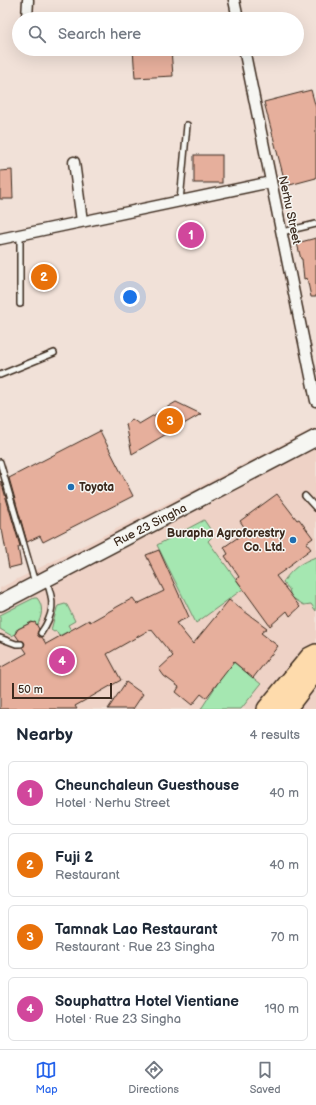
<!DOCTYPE html>
<html lang="en">
<head>
<meta charset="utf-8">
<style>
  body { margin:0; font-family:"Balsamiq Sans",sans-serif; background:#f6f6f7; color:#1f2937 }
  .scale { position:absolute; left:12px; bottom:10px; width:100px; box-sizing:border-box; padding-left:4px; border:2px solid #3b2a1e; border-top:0; font-size:11px; line-height:14px; white-space:nowrap; color:#3b2a1e; -webkit-text-stroke:3px #f6f6f2; paint-order:stroke }
  .you { position:absolute; left:130px; top:297px; width:14px; height:14px; margin:-10px; border:3px solid #fff; border-radius:50%; background:#1a73e8; box-shadow:0 0 0 6px #1a73e833 }
  .badge { display:grid; place-items:center; width:26px; height:26px; border-radius:50%; background:#2563eb; color:#fff; font-size:13px; font-weight:700 }
  .pin { position:absolute; translate:-50% -50%; border:2px solid #fff; box-shadow:0 1px 4px #0006 }
  .list { margin:0; padding:0; list-style:none }
  h2 { display:flex; justify-content:space-between; align-items:center; height:52px; margin:0; padding:0 16px; font-size:17px }
  h2 small { font-size:13px; font-weight:400; color:#747a83 }
  .list li { display:grid; grid-template-columns:26px 1fr auto; gap:12px; align-items:center; box-sizing:border-box; height:64px; margin:0 8px 8px; padding:0 8px; border:1px solid #e0e1e3; border-radius:6px }
  .list b { display:block; font-size:15px; white-space:nowrap }
  .list p { margin:0; font-size:13px; white-space:nowrap; color:#747a83 }
  .list em { font-size:13px; font-style:normal; color:#747a83 }
  .icon { flex:none; width:22px; height:22px; fill:none; stroke:currentColor; stroke-width:2; stroke-linecap:round; stroke-linejoin:round }
  .map { position:relative; flex:none; width:316px; height:709px; overflow:hidden }
  .search { position:absolute; background:#fff; box-shadow:0 4px 16px #0002; left:12px; right:12px; top:12px; height:44px; display:flex; align-items:center; gap:10px; box-sizing:border-box; padding:0 14px; border-radius:22px; color:#747a83; font-size:15px }
  .sheet { height:340px; background:#fff }
  nav { display:flex; justify-content:space-around; align-items:center; box-sizing:border-box; height:56px; border-top:1px solid #e0e1e3; background:#fff; font-size:11px; color:#747a83 }
  nav a { display:grid; justify-items:center; gap:2px }
  nav .on { color:#2563eb }
  .map>svg:first-child { display:block }
  .built { fill:#eed2c6 }
  .green { fill:#a5e7b1; stroke:#708868 }
  .building { fill:#e6af9c; stroke:#3b2a1e }
  .lines { fill:none; stroke-linecap:round; stroke-linejoin:round }
  .lane-casing { stroke:#3b2a1e; stroke-width:8 }
  .street-casing { stroke:#3b2a1e; stroke-width:13 }
  .secondary-casing { stroke:#3b2a1e; stroke-width:18 }
  .highway-casing { stroke:#3b2a1e; stroke-width:22 }
  .lane { stroke:#f6f6f2; stroke-width:5 }
  .street { stroke:#f6f6f2; stroke-width:10 }
  .secondary { stroke:#f6f6f2; stroke-width:15 }
  .highway { stroke:#fedbac; stroke-width:19 }
  .poi-dot { fill:#1f6fb2; stroke:#f6f6f2; stroke-width:1.5 }
  .labels { text-anchor:middle; stroke-width:3; stroke-linejoin:round; paint-order:stroke }
  .street-label { font-size:12px; fill:#3b2a1e; stroke:#f6f6f2 }
  .poi-label { font-size:12px; font-weight:bold; fill:#3b2a1e; stroke:#f6f6f2; text-anchor:start }
</style>
</head>
<body>
<div class="map">
<svg width="316" height="709" viewBox="0 0 316 709">
  <rect width="100%" height="100%" fill="#f1e1d8"/>
  <filter id="ink" filterUnits="userSpaceOnUse"><feTurbulence type="fractalNoise" baseFrequency=".025" numOctaves="2"/><feDisplacementMap in="SourceGraphic" scale="8" xChannelSelector="R" yChannelSelector="G"/><feConvolveMatrix kernelMatrix="1 2 1 2 8 2 1 2 1" color-interpolation-filters="sRGB"/></filter>
  <g filter="url(#ink)">
    <polygon class="built" points="316,427 316,709 0,709 0,588"/>
    <g class="green">
      <polygon points="204,520 214,535 208,541 243,589 196,623 157,545"/>
      <path d="M 316,557 L 316,611 L 311,604 L 304,605 L 291,597 L 289,589 L 283,582 C 292,569 301,562 316,557 Z"/>
      <path d="M 34,598 L 37,598 C 44,606 42,617 37,625 L 35,623 L 32,622 L 16,630 L 15,634 L 12,636 L 0,629 L 0,615 Z"/>
      <polygon points="65,604 67,605 75,621 68,625 71,630 59,636 56,631 54,632 51,630 57,608 58,606"/>
      <polygon points="232,661 261,684 241,709 201,709"/>
    </g>
    <g class="building">
      <polygon points="133,49 171,49 173,76 135,78"/>
      <polygon points="311,90 316,108 316,178 286,186 264,102"/>
      <rect x="194" y="155" width="28" height="28"/>
      <polygon points="12,170 13,199 0,199 0,171"/>
      <polygon points="316,238 316,297 311,297 307,278 304,279 302,259 301,259 297,243"/>
      <polygon points="176,402 201,414 132,454 126,424 132,419 139,424"/>
      <polygon points="100,431 133,496 43,542 40,536 27,542 9,478"/>
      <polygon points="1,481 20,546 18,547 21,565 9,568 2,529 0,529 0,482"/>
      <polygon points="277,494 297,520 299,519 313,538 306,543 311,549 291,564 292,565 276,576 300,607 290,616 287,611 270,626 236,579 239,577 225,556 228,554 224,547 247,531 240,521"/>
      <polygon points="159,550 189,617 176,623 193,644 229,600 267,628 261,633 278,646 253,678 234,662 206,698 201,694 192,705 176,692 179,687 164,676 159,669 173,656 151,629 107,654 121,680 75,706 77,709 0,709 0,668 27,653 23,647 25,644 24,642 19,640 15,634 18,629 32,622 33,623 35,622 39,629 37,634 39,637 42,637 46,644 89,620 90,622 133,598 137,604 164,591 146,555"/>
      <polygon points="126,682 143,694 133,709 108,709"/>
    </g>
    <g class="lines">
      <defs>
        <g id="lane">
          <polyline points="180,201 187,125"/>
          <polyline points="282,232 316,224"/>
          <polyline points="20,304 20,235"/>
          <polyline points="0,375 54,353"/>
          <polyline points="0,462 35,583"/>
          <polyline points="305,496 316,508"/>
          <path d="M 41,633 C 54,614 55,602 46,580"/>
          <polyline points="0,638 16,644 21,644"/>
        </g>
        <g id="street">
          <polyline points="234,0 238,19"/>
          <polyline points="27,19 28,0"/>
          <polyline points="244,49 316,401"/>
          <polyline points="74,162 82,221"/>
          <polyline points="0,239 271,182"/>
        </g>
        <polyline id="secondary" points="0,603 316,438"/>
        <g id="highway">
          <polyline points="267,709 310,657 316,654"/>
          <polyline points="286,709 316,670"/>
        </g>
      </defs>
      <use href="#lane" class="lane-casing"/>
      <use href="#street" class="street-casing"/>
      <use href="#secondary" class="secondary-casing"/>
      <use href="#highway" class="highway-casing"/>
      <use href="#lane" class="lane"/>
      <use href="#street" class="street"/>
      <use href="#secondary" class="secondary"/>
      <use href="#highway" class="highway"/>
    </g>
  </g>
  <g class="poi-dot">
    <circle cx="71" cy="487" r="4"/>
    <circle cx="293" cy="540" r="4"/>
  </g>
  <g class="labels">
    <g class="street-label">
      <text transform="translate(290 210) rotate(78)" y="4">Nerhu Street</text>
      <text transform="translate(150 525) rotate(-27)" y="4">Rue 23 Singha</text>
    </g>
    <g class="poi-label">
      <text x="79" y="491">Toyota</text>
      <text x="285" y="537" text-anchor="end">Burapha Agroforestry<tspan x="285" dy="14">Co. Ltd.</tspan></text>
    </g>
  </g>
</svg>
<div class="scale">50 m</div>
<div class="you"></div>
<div class="pin badge" style="left:191px;top:235px;background:#d1479c">1</div>
<div class="pin badge" style="left:44px;top:277px;background:#e8710a">2</div>
<div class="pin badge" style="left:170px;top:421px;background:#e8710a">3</div>
<div class="pin badge" style="left:62px;top:661px;background:#d1479c">4</div>
<div class="search"><svg class="icon" aria-label="search" viewBox="0 0 24 24"><circle cx="10" cy="10" r="6"/><path d="M15 15l6 6"/></svg>Search here</div>
</div>
<section class="sheet">
<h2>Nearby<small>4 results</small></h2>
<ul class="list">
<li><span class="badge" style="background:#d1479c">1</span><div><b>Cheunchaleun Guesthouse</b><p>Hotel · Nerhu Street</p></div><em>40 m</em></li>
<li><span class="badge" style="background:#e8710a">2</span><div><b>Fuji 2</b><p>Restaurant</p></div><em>40 m</em></li>
<li><span class="badge" style="background:#e8710a">3</span><div><b>Tamnak Lao Restaurant</b><p>Restaurant · Rue 23 Singha</p></div><em>70 m</em></li>
<li><span class="badge" style="background:#d1479c">4</span><div><b>Souphattra Hotel Vientiane</b><p>Hotel · Rue 23 Singha</p></div><em>190 m</em></li>
</ul>
</section>
<nav>
<a class="on"><svg class="icon" aria-label="map" viewBox="0 0 24 24"><path d="M3 6l6-2 6 2 6-2v14l-6 2-6-2-6 2zM9 4v14M15 6v14"/></svg>Map</a>
<a><svg class="icon" aria-label="directions" viewBox="0 0 24 24"><path d="M12 3l9 9-9 9-9-9zM9 14v-3h6M13 9l2 2-2 2"/></svg>Directions</a>
<a><svg class="icon" aria-label="saved" viewBox="0 0 24 24"><path d="M7 4h10v16l-5-4-5 4z"/></svg>Saved</a>
</nav>
</body>
</html>
